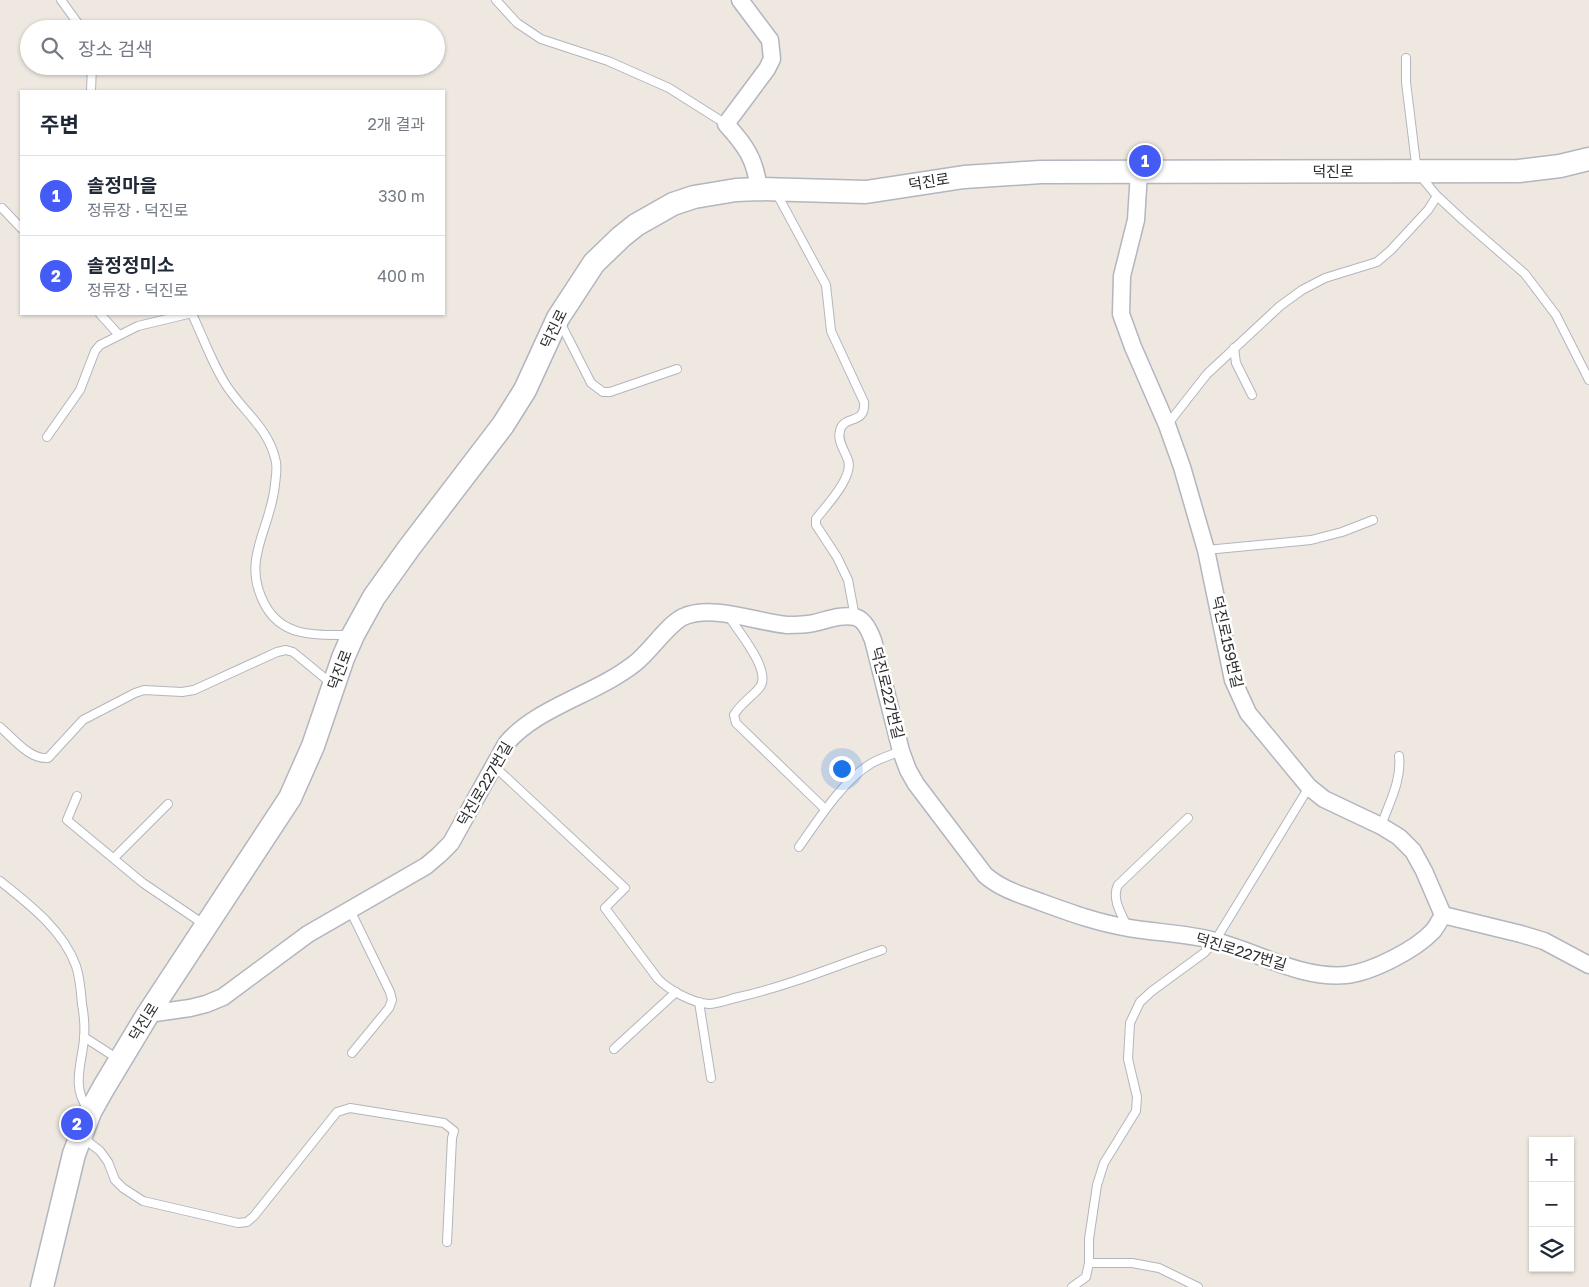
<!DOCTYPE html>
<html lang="ko">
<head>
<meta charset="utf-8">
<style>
  body { margin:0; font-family:"Golos Text","Noto Sans KR",sans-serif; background:#f6f6f7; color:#1f2937 }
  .controls { position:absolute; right:15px; bottom:15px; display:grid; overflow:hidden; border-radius:0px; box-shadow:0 1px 4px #0004 }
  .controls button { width:45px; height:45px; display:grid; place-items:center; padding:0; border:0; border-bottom:1px solid #e0e1e3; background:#fff; color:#1f2937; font:25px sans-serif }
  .you { position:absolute; left:841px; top:768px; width:18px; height:18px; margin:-12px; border:4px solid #fff; border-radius:50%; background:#1a73e8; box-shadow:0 0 0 8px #1a73e833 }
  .badge { display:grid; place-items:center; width:32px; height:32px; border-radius:50%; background:#455bf5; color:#fff; font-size:16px; font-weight:700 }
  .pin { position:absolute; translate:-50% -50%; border:2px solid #fff; box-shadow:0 1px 5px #0006 }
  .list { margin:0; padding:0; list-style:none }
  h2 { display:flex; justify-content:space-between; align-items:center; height:65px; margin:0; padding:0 20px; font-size:21px }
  h2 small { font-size:16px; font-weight:400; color:#747a83 }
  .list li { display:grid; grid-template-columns:32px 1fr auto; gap:15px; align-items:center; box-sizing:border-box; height:80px; padding:0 20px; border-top:1px solid #e0e1e3 }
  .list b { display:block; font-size:19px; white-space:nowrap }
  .list p { margin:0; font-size:16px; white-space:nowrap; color:#747a83 }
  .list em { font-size:16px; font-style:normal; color:#747a83 }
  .icon { flex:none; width:28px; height:28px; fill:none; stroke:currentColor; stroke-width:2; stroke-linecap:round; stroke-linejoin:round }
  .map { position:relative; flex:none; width:1589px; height:1287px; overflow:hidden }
  .search { position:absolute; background:#fff; box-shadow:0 1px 4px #0004; left:20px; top:20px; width:425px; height:55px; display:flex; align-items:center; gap:12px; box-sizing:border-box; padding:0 18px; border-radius:28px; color:#747a83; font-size:19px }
  .panel { position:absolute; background:#fff; box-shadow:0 1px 4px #0004; left:20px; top:90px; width:425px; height:225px; border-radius:0px }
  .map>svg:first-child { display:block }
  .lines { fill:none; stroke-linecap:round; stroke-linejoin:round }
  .lane-casing { stroke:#b3b5bf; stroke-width:10 }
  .street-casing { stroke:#b3b5bf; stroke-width:19 }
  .secondary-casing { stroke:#b3b5bf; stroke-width:25 }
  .lane { stroke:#fff; stroke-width:8 }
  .street { stroke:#fff; stroke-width:16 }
  .secondary { stroke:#fff; stroke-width:22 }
  .labels { text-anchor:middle; stroke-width:5; stroke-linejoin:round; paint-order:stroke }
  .street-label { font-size:15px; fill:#2d2d2d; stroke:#fff }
</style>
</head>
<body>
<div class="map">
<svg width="1589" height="1287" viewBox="0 0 1589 1287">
  <rect width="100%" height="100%" fill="#eee8e0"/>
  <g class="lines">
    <defs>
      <g id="lane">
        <polyline points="61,0 82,29"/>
        <polyline points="496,0 517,23 541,39 608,61 669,88 726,124"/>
        <polyline points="1406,58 1406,82 1417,172 1437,196 1464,221 1525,274 1556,315 1589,380"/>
        <polyline points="91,91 92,66"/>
        <path d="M 777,194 L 826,285 L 831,331 L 864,402 C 866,426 843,414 840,431 C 837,441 845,451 848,460 C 854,477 826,506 816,519 L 816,525 L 837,557 L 848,580 L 855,617"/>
        <polyline points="2,208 21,228"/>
        <polyline points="100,314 119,335"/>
        <path d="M 192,314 C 203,337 216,373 231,392 C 247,414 268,430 275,458 C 278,466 276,475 275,484 C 271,530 240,559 265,605 C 283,638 317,635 349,635"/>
        <polyline points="560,322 591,383 603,392 610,392 677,369"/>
        <polyline points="1234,348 1236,363 1252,395"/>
        <polyline points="1167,425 1207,374 1280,306 1302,290 1325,278 1377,262 1391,250 1428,210 1437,196"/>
        <polyline points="47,437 80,390 95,351 100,345 138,326 188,314"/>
        <polyline points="1206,550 1311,540 1342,532 1373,520"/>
        <path d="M 728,615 C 737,630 772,670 760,687 C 752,697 740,704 734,715 L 736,723 L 825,809"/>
        <path d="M 0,727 C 13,738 30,760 48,758 L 83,720 L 135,693 L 144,690 L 182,692 L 194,690 L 277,652 L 286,650 L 293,652 L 332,684"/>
        <path d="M 494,766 L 625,888 L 605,908 L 658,979 C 669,990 692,1003 709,1004 C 718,1004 730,999 739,997 C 788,986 835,966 882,950"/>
        <polyline points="77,796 67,820 143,883 205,925"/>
        <path d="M 1381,826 C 1389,803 1402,780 1399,756"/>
        <path d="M 799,847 C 818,820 844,779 872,763 C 881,758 891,755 901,751"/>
        <polyline points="114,858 168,804"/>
        <path d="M 0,881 C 29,904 63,930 76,966 C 80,978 81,991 82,1004 C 84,1015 85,1027 84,1039 C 82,1063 71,1087 88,1109"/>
        <polyline points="350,910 390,992 392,1000 389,1008 352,1053"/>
        <path d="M 1128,928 C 1122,915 1111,899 1118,885 L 1188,818"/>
        <polyline points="699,1002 711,1078"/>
        <polyline points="84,1037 118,1059"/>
        <polyline points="614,1049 676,992"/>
        <polyline points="82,1137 100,1151 108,1162 115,1180 123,1188 143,1201 238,1223 247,1222 254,1216 337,1112 350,1108 444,1123 454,1131 452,1138 447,1242"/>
        <polyline points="1089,1263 1132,1263 1159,1268 1198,1287"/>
        <polyline points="1072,1287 1086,1277 1089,1263 1089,1239 1097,1185 1104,1163 1136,1111 1137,1097 1128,1059 1130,1023 1140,1002 1152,991 1204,953 1215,941 1309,787"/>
      </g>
      <g id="street">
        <path d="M 740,0 L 770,40 L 772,59 L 767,69 L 726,124 C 746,146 755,159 759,189"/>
        <polyline points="1139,172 1136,220 1122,276 1121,314 1133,347 1167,425 1182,467 1206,550 1233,680 1248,713 1309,787 1324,799 1381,826 1399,837 1413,851 1424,871 1443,915 1521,934 1544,941 1589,965"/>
        <path d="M 148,1014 L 190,1008 L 206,1004 L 223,997 L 308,934 L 426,866 L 439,855 L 451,843 L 506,744 C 535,708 596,694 634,664 C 649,653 668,624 683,617 C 712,604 756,622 787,625 C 796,625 805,625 814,623 C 827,620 841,614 855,617 C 864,619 870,632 873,640 L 901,751 L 908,770 L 916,784 L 985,875 C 1001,889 1019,894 1038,901 C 1068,912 1097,923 1129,928 C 1157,933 1187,933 1215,941 C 1258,952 1300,979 1346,975 C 1372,972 1415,950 1433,931 C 1437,926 1440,920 1443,915"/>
      </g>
      <polyline id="secondary" points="42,1287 74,1154 90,1112 104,1087 148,1014 290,798 313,746 343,658 353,635 374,597 409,548 503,425 525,390 558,318 594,263 621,237 636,225 673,204 694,197 736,190 759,189 866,192 964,177 1041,172 1519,171 1560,166 1589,159"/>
    </defs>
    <use href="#lane" class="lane-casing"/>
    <use href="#street" class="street-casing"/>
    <use href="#secondary" class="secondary-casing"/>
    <use href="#lane" class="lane"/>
    <use href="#street" class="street"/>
    <use href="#secondary" class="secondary"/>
  </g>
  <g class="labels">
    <g class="street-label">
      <text x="1333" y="177">덕진로</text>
      <text transform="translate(929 182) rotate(-9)" y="5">덕진로</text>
      <text transform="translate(554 329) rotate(-64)" y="5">덕진로</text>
      <text transform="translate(1227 642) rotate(77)" y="5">덕진로159번길</text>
      <text transform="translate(340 670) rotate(-69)" y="5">덕진로</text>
      <text transform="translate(887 693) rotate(76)" y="5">덕진로227번길</text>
      <text transform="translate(485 784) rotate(-60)" y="5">덕진로227번길</text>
      <text transform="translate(1241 952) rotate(17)" y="5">덕진로227번길</text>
      <text transform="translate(144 1022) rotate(-58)" y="5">덕진로</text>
    </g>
  </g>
</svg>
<div class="controls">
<button>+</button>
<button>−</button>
<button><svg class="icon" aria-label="layers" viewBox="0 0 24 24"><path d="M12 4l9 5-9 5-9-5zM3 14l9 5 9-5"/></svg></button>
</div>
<div class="you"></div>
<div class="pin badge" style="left:1145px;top:161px">1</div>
<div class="pin badge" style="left:77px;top:1124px">2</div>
<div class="search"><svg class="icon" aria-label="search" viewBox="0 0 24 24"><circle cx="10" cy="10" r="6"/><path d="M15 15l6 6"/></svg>장소 검색</div>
<section class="panel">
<h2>주변<small>2개 결과</small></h2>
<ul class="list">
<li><span class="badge">1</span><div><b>솔정마을</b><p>정류장 · 덕진로</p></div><em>330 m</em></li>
<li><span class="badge">2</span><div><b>솔정정미소</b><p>정류장 · 덕진로</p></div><em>400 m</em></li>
</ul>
</section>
</div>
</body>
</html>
